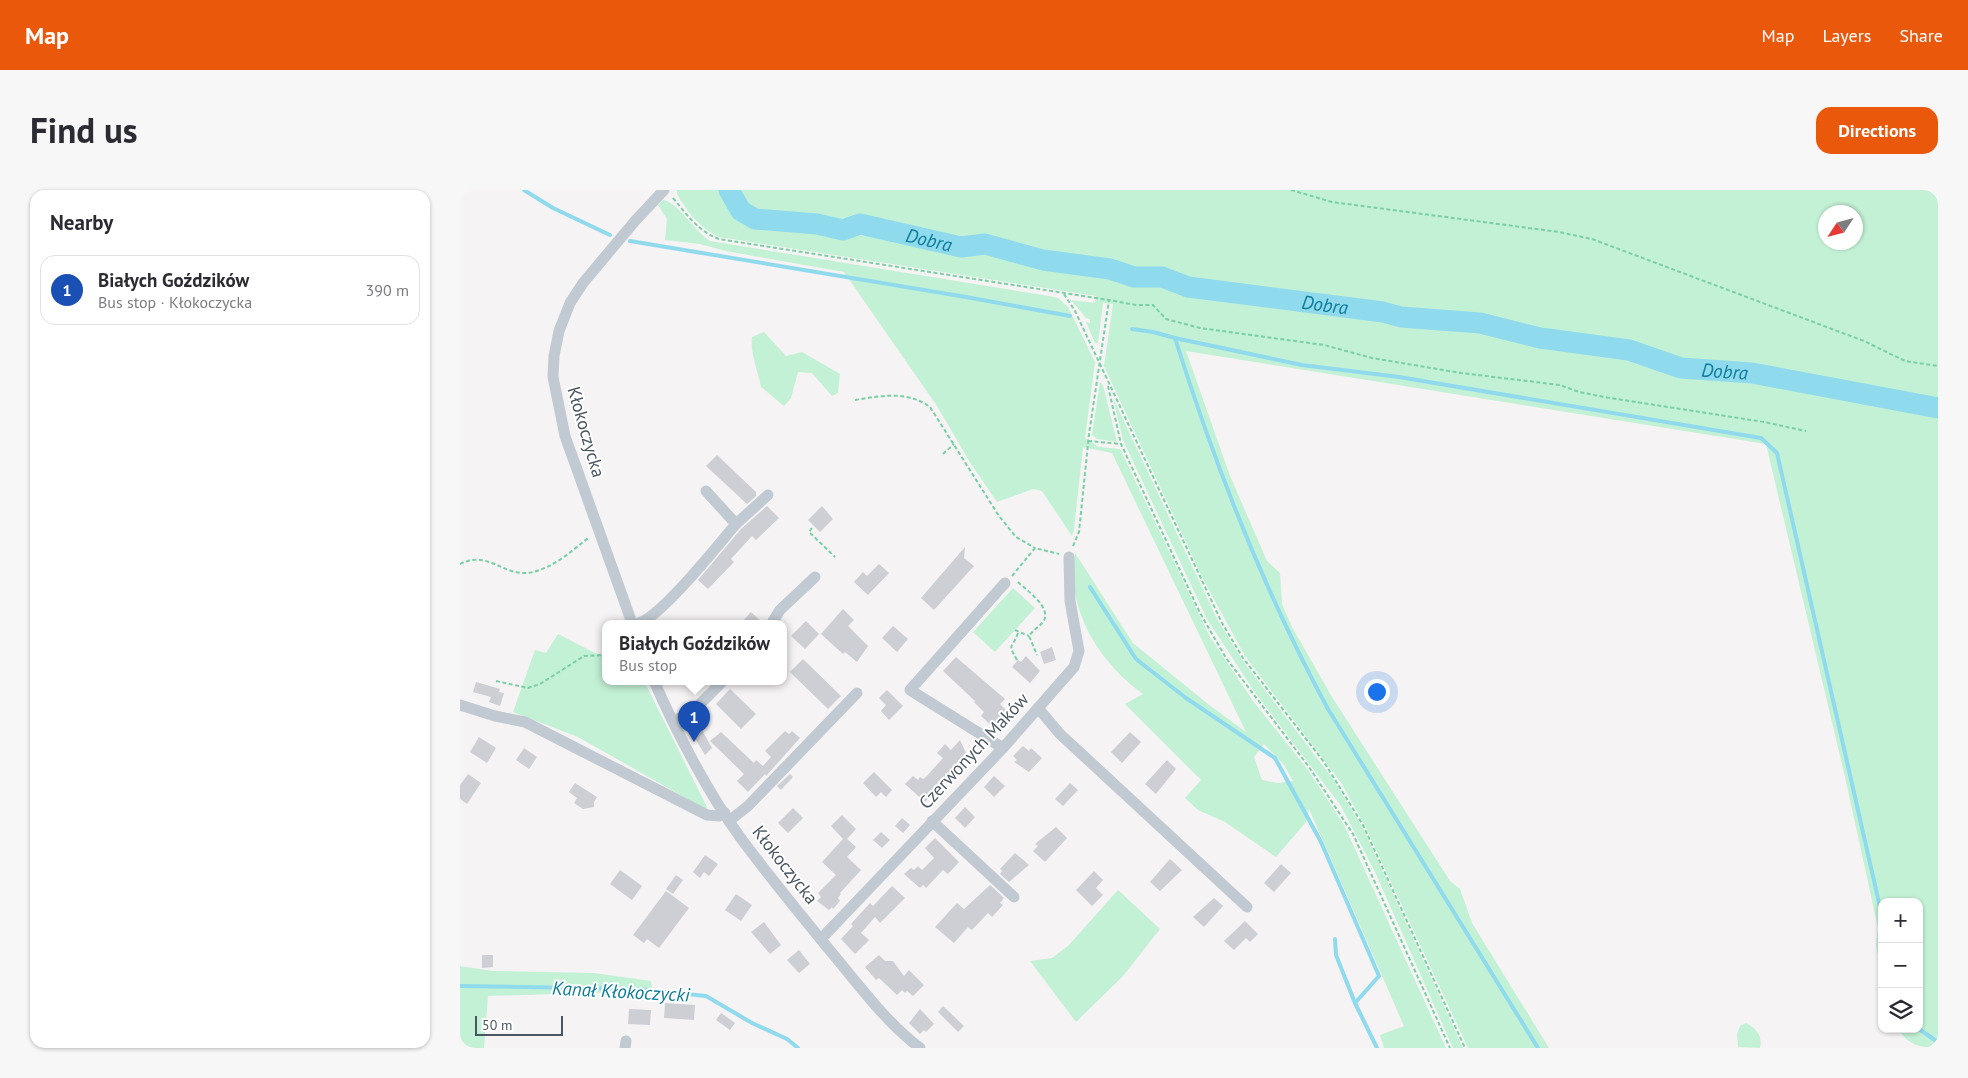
<!DOCTYPE html>
<html lang="en">
<head>
<meta charset="utf-8">
<style>
  body { margin:0; font-family:"PT Sans",sans-serif; background:#f7f7f7; color:#2b2b33 }
  .controls { position:absolute; right:15px; bottom:15px; display:grid; overflow:hidden; border-radius:10px; box-shadow:0 1px 4px #0004 }
  .controls button { width:45px; height:45px; display:grid; place-items:center; padding:0; border:0; border-bottom:1px solid #e1e1e2; background:#fff; color:#2b2b33; font:25px sans-serif }
  .compass { position:absolute; left:1358px; top:15px; width:45px; height:45px; border-radius:50%; background:#fff; box-shadow:0 1px 4px #0004; rotate:234deg }
  .scale { position:absolute; left:15px; bottom:12px; width:88px; box-sizing:border-box; padding-left:5px; border:2px solid #4a5661; border-top:0; font-size:14px; line-height:18px; white-space:nowrap; color:#4a5661; -webkit-text-stroke:4px #fff; paint-order:stroke }
  .you { position:absolute; left:916px; top:501px; width:18px; height:18px; margin:-12px; border:4px solid #fff; border-radius:50%; background:#1a73e8; box-shadow:0 0 0 8px #1a73e833 }
  .badge { display:grid; place-items:center; width:32px; height:32px; border-radius:50%; background:#ea580c; color:#fff; font-size:16px; font-weight:700 }
  .pin { position:absolute; translate:-50% -41px; filter:drop-shadow(0 1px 2px #0008) }
  .pin::after { content:''; position:absolute; top:26px; width:18px; height:15px; background:inherit; clip-path:polygon(0 0,100% 0,50% 100%) }
  .popup { position:absolute; left:142px; top:430px; width:185px; height:65px; box-sizing:border-box; display:grid; place-content:center; border-radius:10px; background:#fff; filter:drop-shadow(0 1px 4px #0005); font-size:16px; white-space:nowrap; color:#7c7c81 }
  .popup b { font-size:19px; color:#2b2b33 }
  .popup::after { content:''; position:absolute; left:50%; top:100%; margin-left:-10px; border:10px solid transparent; border-top-color:#fff }
  .list { margin:0; padding:0; list-style:none }
  h2 { display:flex; justify-content:space-between; align-items:center; height:65px; margin:0; padding:0 20px; font-size:21px }
  h2 small { font-size:16px; font-weight:400; color:#7c7c81 }
  .list li { display:grid; grid-template-columns:32px 1fr auto; gap:15px; align-items:center; box-sizing:border-box; height:70px; margin:0 10px 10px; padding:0 10px; border:1px solid #e1e1e2; border-radius:15px }
  .list b { display:block; font-size:19px; white-space:nowrap }
  .list p { margin:0; font-size:16px; white-space:nowrap; color:#7c7c81 }
  .list em { font-size:16px; font-style:normal; color:#7c7c81 }
  .icon { flex:none; width:28px; height:28px; fill:none; stroke:currentColor; stroke-width:2; stroke-linecap:round; stroke-linejoin:round }
  .map { position:relative; flex:none; width:1478px; height:858px; overflow:hidden; border-radius:15px }
  header { display:flex; align-items:center; gap:30px; box-sizing:border-box; height:70px; padding:0 25px; background:#ea580c; color:#fff }
  header strong { font-size:24px }
  nav { display:flex; gap:28px; margin-inline-start:auto; font-size:18px }
  .intro { display:flex; align-items:center; justify-content:space-between; box-sizing:border-box; height:120px; padding:0 30px }
  h1 { margin:0; font-size:35px }
  .button { padding:12px 22px; border-radius:15px; background:#ea580c; color:#fff; font-size:18px; font-weight:700 }
  main { display:flex; gap:30px; padding:0 30px }
  aside { flex:1; background:#fff; border-radius:15px; box-shadow:0 1px 4px #0004 }
  .map>svg:first-child { display:block }
  .green { fill:#c3f1d5; fill-rule:evenodd }
  .lines { fill:none; stroke-linecap:round; stroke-linejoin:round }
  .stream { stroke:#90daee; stroke-width:4 }
  .river { stroke:#90daee; stroke-width:21 }
  .building { fill:#cdcfd5 }
  .path { stroke:#7ad0a6; stroke-width:2; stroke-dasharray:4 2.5; stroke-linecap:butt }
  .minor { stroke:#c1cad2; stroke-width:11 }
  .labels { text-anchor:middle; stroke-width:4; stroke-linejoin:round; paint-order:stroke }
  .street-label { font-size:18px; fill:#4a5661; stroke:#fff }
  .water-label { font-size:19px; font-style:italic; fill:#0c7c9b; stroke:#fff }
</style>
</head>
<body>
<header>
<strong>Map</strong>
<nav><a>Map</a><a>Layers</a><a>Share</a></nav>
</header>
<div class="intro"><h1>Find us</h1><a class="button">Directions</a></div>
<main>
<aside>
<h2>Nearby<small></small></h2>
<ul class="list">
<li><span class="badge" style="background:#1a4fb4">1</span><div><b>Białych Goździków</b><p>Bus stop · Kłokoczycka</p></div><em>390 m</em></li>
</ul>
</aside>
<div class="map">
<svg width="1478" height="858" viewBox="0 0 1478 858">
  <rect width="100%" height="100%" fill="#f5f3f3"/>
  <g class="green">
    <path d="M 217,0 L 1478,0 L 1478,214 L 1310,184 L 1227,176 L 1203,172 L 1156,156 L 1079,147 L 1006,129 L 943,126 L 761,98 L 738,97 L 715,85 L 696,82 L 677,82 L 653,72 L 638,73 L 403,29 L 381,33 L 325,25 L 322,36 L 373,45 L 417,46 L 500,64 L 535,64 L 609,79 L 708,93 L 734,101 L 824,111 L 919,127 L 1017,136 L 1074,149 L 1156,162 L 1216,179 L 1282,186 L 1457,216 L 1478,222 L 1478,858 C 1463,858 1446,855 1439,839 L 1459,839 L 1459,712 L 1422,712 L 1422,782 L 1416,756 L 1418,738 L 1385,587 L 1306,254 L 726,161 L 770,286 L 807,371 L 820,383 L 822,414 L 832,437 L 872,507 L 990,691 L 1000,699 L 1012,733 L 1089,858 L 1008,858 L 906,638 L 882,594 L 785,466 L 743,389 L 644,176 L 653,114 L 643,113 L 638,153 L 635,153 L 626,132 L 630,133 L 630,129 L 626,128 L 611,110 L 635,113 L 636,106 L 259,47 C 239,37 228,23 217,4 ZM 1366,22 L 1396,22 L 1396,52 L 1366,52 Z"/>
    <path d="M 203,10 C 219,13 234,41 250,51 L 589,106 L 598,108 L 608,117 L 635,172 L 625,248 L 639,257 L 660,259 L 750,447 L 793,511 L 848,580 L 884,635 L 986,858 L 924,858 L 920,845 L 944,836 L 849,619 L 846,632 L 816,667 L 765,632 L 738,620 L 725,608 L 741,590 L 665,514 L 683,504 C 639,473 605,418 615,363 L 673,453 L 748,514 L 786,542 L 652,263 L 623,257 L 614,339 L 612,346 L 582,301 L 573,299 L 537,312 L 511,274 L 477,216 L 386,85 L 384,82 L 266,61 L 240,54 L 205,50 L 207,29 L 198,15 ZM 804,554 L 824,575 L 833,591 L 818,593 L 802,590 L 794,567 Z"/>
    <path d="M 304,142 L 326,166 L 342,162 L 380,184 L 378,203 L 372,206 L 352,183 L 338,182 L 331,208 L 324,216 L 301,197 C 298,180 290,164 292,147 Z"/>
    <polygon points="640,192 643,195 657,252 637,249 632,245"/>
    <polygon points="653,208 757,429 785,474 873,589 903,638 1003,858 993,858 915,682 881,616 794,501 747,429 663,250"/>
    <polygon points="553,398 575,418 535,462 513,442"/>
    <polygon points="98,444 135,463 145,465 145,491 184,491 247,617 245,619 118,547 53,522 75,460 86,463"/>
    <polygon points="658,700 700,739 663,786 616,832 570,771 592,768 609,755"/>
    <polygon points="0,776 33,781 134,783 191,791 192,801 28,806 24,858 0,858"/>
    <path d="M 1286,833 C 1296,838 1303,846 1300,858 L 1278,857 L 1277,844 L 1280,836 Z"/>
  </g>
  <g class="lines">
    <g class="stream">
      <polyline points="64,0 93,18 150,45"/>
      <polyline points="170,51 506,107 610,126"/>
      <polyline points="672,139 693,142 715,148"/>
      <polyline points="630,397 676,469 726,508 815,568 861,652 919,786 895,813 917,858"/>
      <polyline points="875,749 876,765 895,813"/>
      <polyline points="0,796 178,799 246,806 292,833 327,849 338,858"/>
      <polyline points="1459,839 1478,852"/>
      <path d="M 1078,858 L 868,519 C 804,401 755,276 715,148 L 842,175 L 939,187 L 1301,248 L 1317,263 L 1422,726"/>
    </g>
    <path class="river" id="s1" d="M 269,0 L 281,21 L 295,29 L 357,34 L 383,40 L 400,34 L 501,57 L 525,54 L 583,70 L 650,79 L 674,87 L 702,87 L 728,97 L 923,122 L 941,127 L 1020,133 L 1080,148 L 1169,160 L 1221,178 L 1292,183 L 1478,218"/>
  </g>
  <g class="building">
    <polygon points="257,265 296,302 296,306 287,314 246,276"/>
    <polygon points="307,316 319,328 296,350 292,346 271,369 274,372 248,399 238,390 281,339"/>
    <polygon points="362,316 373,329 360,342 348,330"/>
    <polygon points="505,357 504,368 514,376 474,420 461,408"/>
    <polygon points="419,374 429,383 408,405 394,392 403,382 407,386"/>
    <polygon points="383,419 394,430 388,436 408,456 397,472 385,462 383,464 361,444"/>
    <polygon points="291,422 303,433 281,433"/>
    <polygon points="346,431 359,444 345,459 331,446"/>
    <polygon points="433,436 448,449 437,462 422,448"/>
    <polygon points="592,457 596,470 584,474 580,462"/>
    <polygon points="566,466 580,481 570,493 552,477 558,470 561,472"/>
    <polygon points="496,467 545,509 540,514 554,528 542,539 539,536 535,539 521,526 524,522 514,512 515,511 483,481"/>
    <polygon points="343,469 381,506 368,519 330,482"/>
    <polygon points="16,492 40,499 39,502 44,503 40,516 29,512 31,507 13,502"/>
    <polygon points="270,499 296,524 281,539 256,514"/>
    <polygon points="427,500 443,516 429,530 421,521 426,515 419,508"/>
    <polygon points="242,540 252,558 245,565 233,545"/>
    <polygon points="325,541 329,544 332,541 340,548 306,586 305,584 288,602 277,591 284,584 250,551 261,542 294,573 296,570 303,576 311,567 305,561"/>
    <polygon points="670,542 681,552 662,573 651,562"/>
    <polygon points="19,547 36,558 27,573 10,562"/>
    <polygon points="500,550 506,563 501,578 494,582 465,612 445,594 453,586 458,590 460,587 463,589 465,588 483,568 477,563 485,554 491,560"/>
    <polygon points="563,556 569,561 571,558 582,568 569,582 554,572 557,570 553,566"/>
    <polygon points="64,558 77,567 69,579 56,570"/>
    <polygon points="707,570 716,579 696,604 685,594"/>
    <polygon points="414,582 432,600 426,607 421,602 416,607 403,593"/>
    <polygon points="8,584 21,593 7,614 0,609 0,595"/>
    <polygon points="330,584 333,587 321,600 317,596"/>
    <polygon points="534,586 545,596 534,607 524,597"/>
    <polygon points="115,593 137,607 134,612 134,617 123,619 114,613 117,608 109,602"/>
    <polygon points="610,593 618,600 603,616 595,609"/>
    <polygon points="505,617 515,627 505,638 495,628"/>
    <polygon points="333,618 343,628 328,643 318,633"/>
    <polygon points="382,625 396,639 387,649 396,657 387,667 401,680 380,703 381,704 378,708 380,711 373,719 372,717 369,720 357,711 361,707 358,703 376,685 362,672 383,649 371,636"/>
    <polygon points="442,628 450,635 443,643 435,636"/>
    <polygon points="596,637 607,648 585,672 573,661 578,656 575,654"/>
    <polygon points="421,642 430,650 422,658 413,650"/>
    <polygon points="475,648 499,672 488,684 483,680 466,698 463,695 460,698 444,684 451,678 454,680 458,676 462,680 474,668 465,658"/>
    <polygon points="555,663 569,675 549,692 540,684 542,681 540,679"/>
    <polygon points="245,665 258,674 249,686 244,682 240,688 233,682"/>
    <polygon points="710,669 722,680 700,701 690,692"/>
    <polygon points="821,674 831,683 814,702 804,693"/>
    <polygon points="160,680 182,696 172,710 150,694"/>
    <polygon points="634,681 643,690 636,698 643,705 632,716 616,700"/>
    <polygon points="216,685 223,690 213,704 206,699"/>
    <polygon points="530,695 544,708 540,713 543,715 532,727 528,723 512,740 508,737 494,753 475,737 497,713 504,719"/>
    <polygon points="432,696 445,708 420,733 415,727 401,743 409,750 395,764 381,749 393,736 391,734 410,713 413,716"/>
    <polygon points="206,701 229,718 199,758 187,749 184,753 173,745"/>
    <polygon points="276,704 292,715 281,731 265,720"/>
    <polygon points="754,708 763,716 744,737 733,727"/>
    <polygon points="785,731 798,744 790,752 786,748 774,760 764,751"/>
    <polygon points="304,732 321,755 310,764 291,742"/>
    <polygon points="339,760 350,774 339,783 327,770"/>
    <polygon points="22,765 33,765 33,777 22,778"/>
    <polygon points="419,765 425,771 433,771 444,786 449,780 464,795 453,806 447,801 445,803 442,800 437,805 419,788 416,790 405,777"/>
    <polygon points="205,813 235,815 234,830 204,828"/>
    <polygon points="483,816 504,836 498,842 478,822"/>
    <polygon points="169,819 191,820 190,835 168,834"/>
    <polygon points="460,819 474,834 466,842 464,840 460,844 449,833"/>
    <polygon points="261,823 275,833 270,840 256,830"/>
  </g>
  <g class="lines">
    <g class="path">
      <polyline points="831,0 872,12 1099,42 1132,49 1404,151 1445,171 1478,176"/>
      <path d="M 213,8 C 227,25 238,41 259,49 L 649,110"/>
      <polyline points="604,104 615,121 762,433 783,468 864,572 903,635 1005,858"/>
      <polyline points="648,196 661,254 740,423 766,468 849,577 893,644 990,858"/>
      <path d="M 395,210 C 421,206 446,200 470,217 L 539,326 L 556,347 L 575,358"/>
      <polyline points="628,251 661,254"/>
      <polyline points="483,264 494,254"/>
      <polyline points="352,338 349,342 375,367"/>
      <polyline points="613,356 619,342 629,244 649,110 676,115 693,115 706,129 740,138 864,155 912,168 1001,183 1100,195 1119,202 1144,207 1304,232 1346,241"/>
      <path d="M 0,374 C 29,359 45,389 73,382 C 94,377 112,361 128,348"/>
      <polyline points="552,386 575,358 599,364"/>
      <path d="M 558,392 C 567,401 593,418 583,432 C 579,437 573,440 569,446 L 577,465"/>
      <polyline points="555,440 569,446"/>
      <path d="M 557,470 C 547,452 552,460 558,443"/>
      <polyline points="36,491 68,498 80,494 124,466 145,465"/>
    </g>
    <g class="minor">
      <polyline points="276,334 308,305"/>
      <polyline points="172,433 105,246 93,187 94,166 99,141 110,113 123,93 175,31 204,0"/>
      <path d="M 179,433 C 202,426 257,356 276,334 L 246,301"/>
      <polyline points="312,433 320,420 355,387"/>
      <path d="M 194,491 C 216,541 248,603 280,647 C 311,689 344,729 377,769 C 402,799 428,834 460,858"/>
      <polyline points="0,515 35,526 65,532 247,625 259,626 265,623"/>
      <polyline points="578,518 600,544 787,717"/>
      <polyline points="214,531 233,521 263,491"/>
      <polyline points="543,558 450,500 545,393"/>
      <polyline points="269,631 288,616 397,503"/>
      <polyline points="472,631 554,707"/>
      <polyline points="361,749 543,558 614,477 619,461 610,411 609,367"/>
      <polyline points="165,858 166,851"/>
    </g>
  </g>
  <g class="labels">
    <g class="street-label">
      <text transform="translate(126 242) rotate(74)" y="6">Kłokoczycka</text>
      <text transform="translate(514 561) rotate(-47)" y="6">Czerwonych Maków</text>
      <text transform="translate(325 675) rotate(52)" y="6">Kłokoczycka</text>
    </g>
    <g class="water-label">
      <text dy="7" stroke="none"><textPath href="#s1" startOffset="218">Dobra</textPath></text>
      <text dy="7" stroke="none"><textPath href="#s1" startOffset="622">Dobra</textPath></text>
      <text dy="7" stroke="none"><textPath href="#s1" startOffset="1029">Dobra</textPath></text>
      <text transform="translate(161 801) rotate(3)" y="7">Kanał Kłokoczycki</text>
    </g>
  </g>
</svg>
<div class="controls">
<button>+</button>
<button>−</button>
<button><svg class="icon" aria-label="layers" viewBox="0 0 24 24"><path d="M12 4l9 5-9 5-9-5zM3 14l9 5 9-5"/></svg></button>
</div>
<svg class="compass" viewBox="-18 -18 36 36"><path d="M0-13l5 13h-10z" fill="#e53935"/><path d="M0 13l5-13h-10z" fill="#7c7c81"/></svg>
<div class="scale">50 m</div>
<div class="you"></div>
<div class="pin badge" style="left:234px;top:552px;background:#1a4fb4">1</div>
<div class="popup"><b>Białych Goździków</b>Bus stop</div>
</div>
</main>
</body>
</html>
